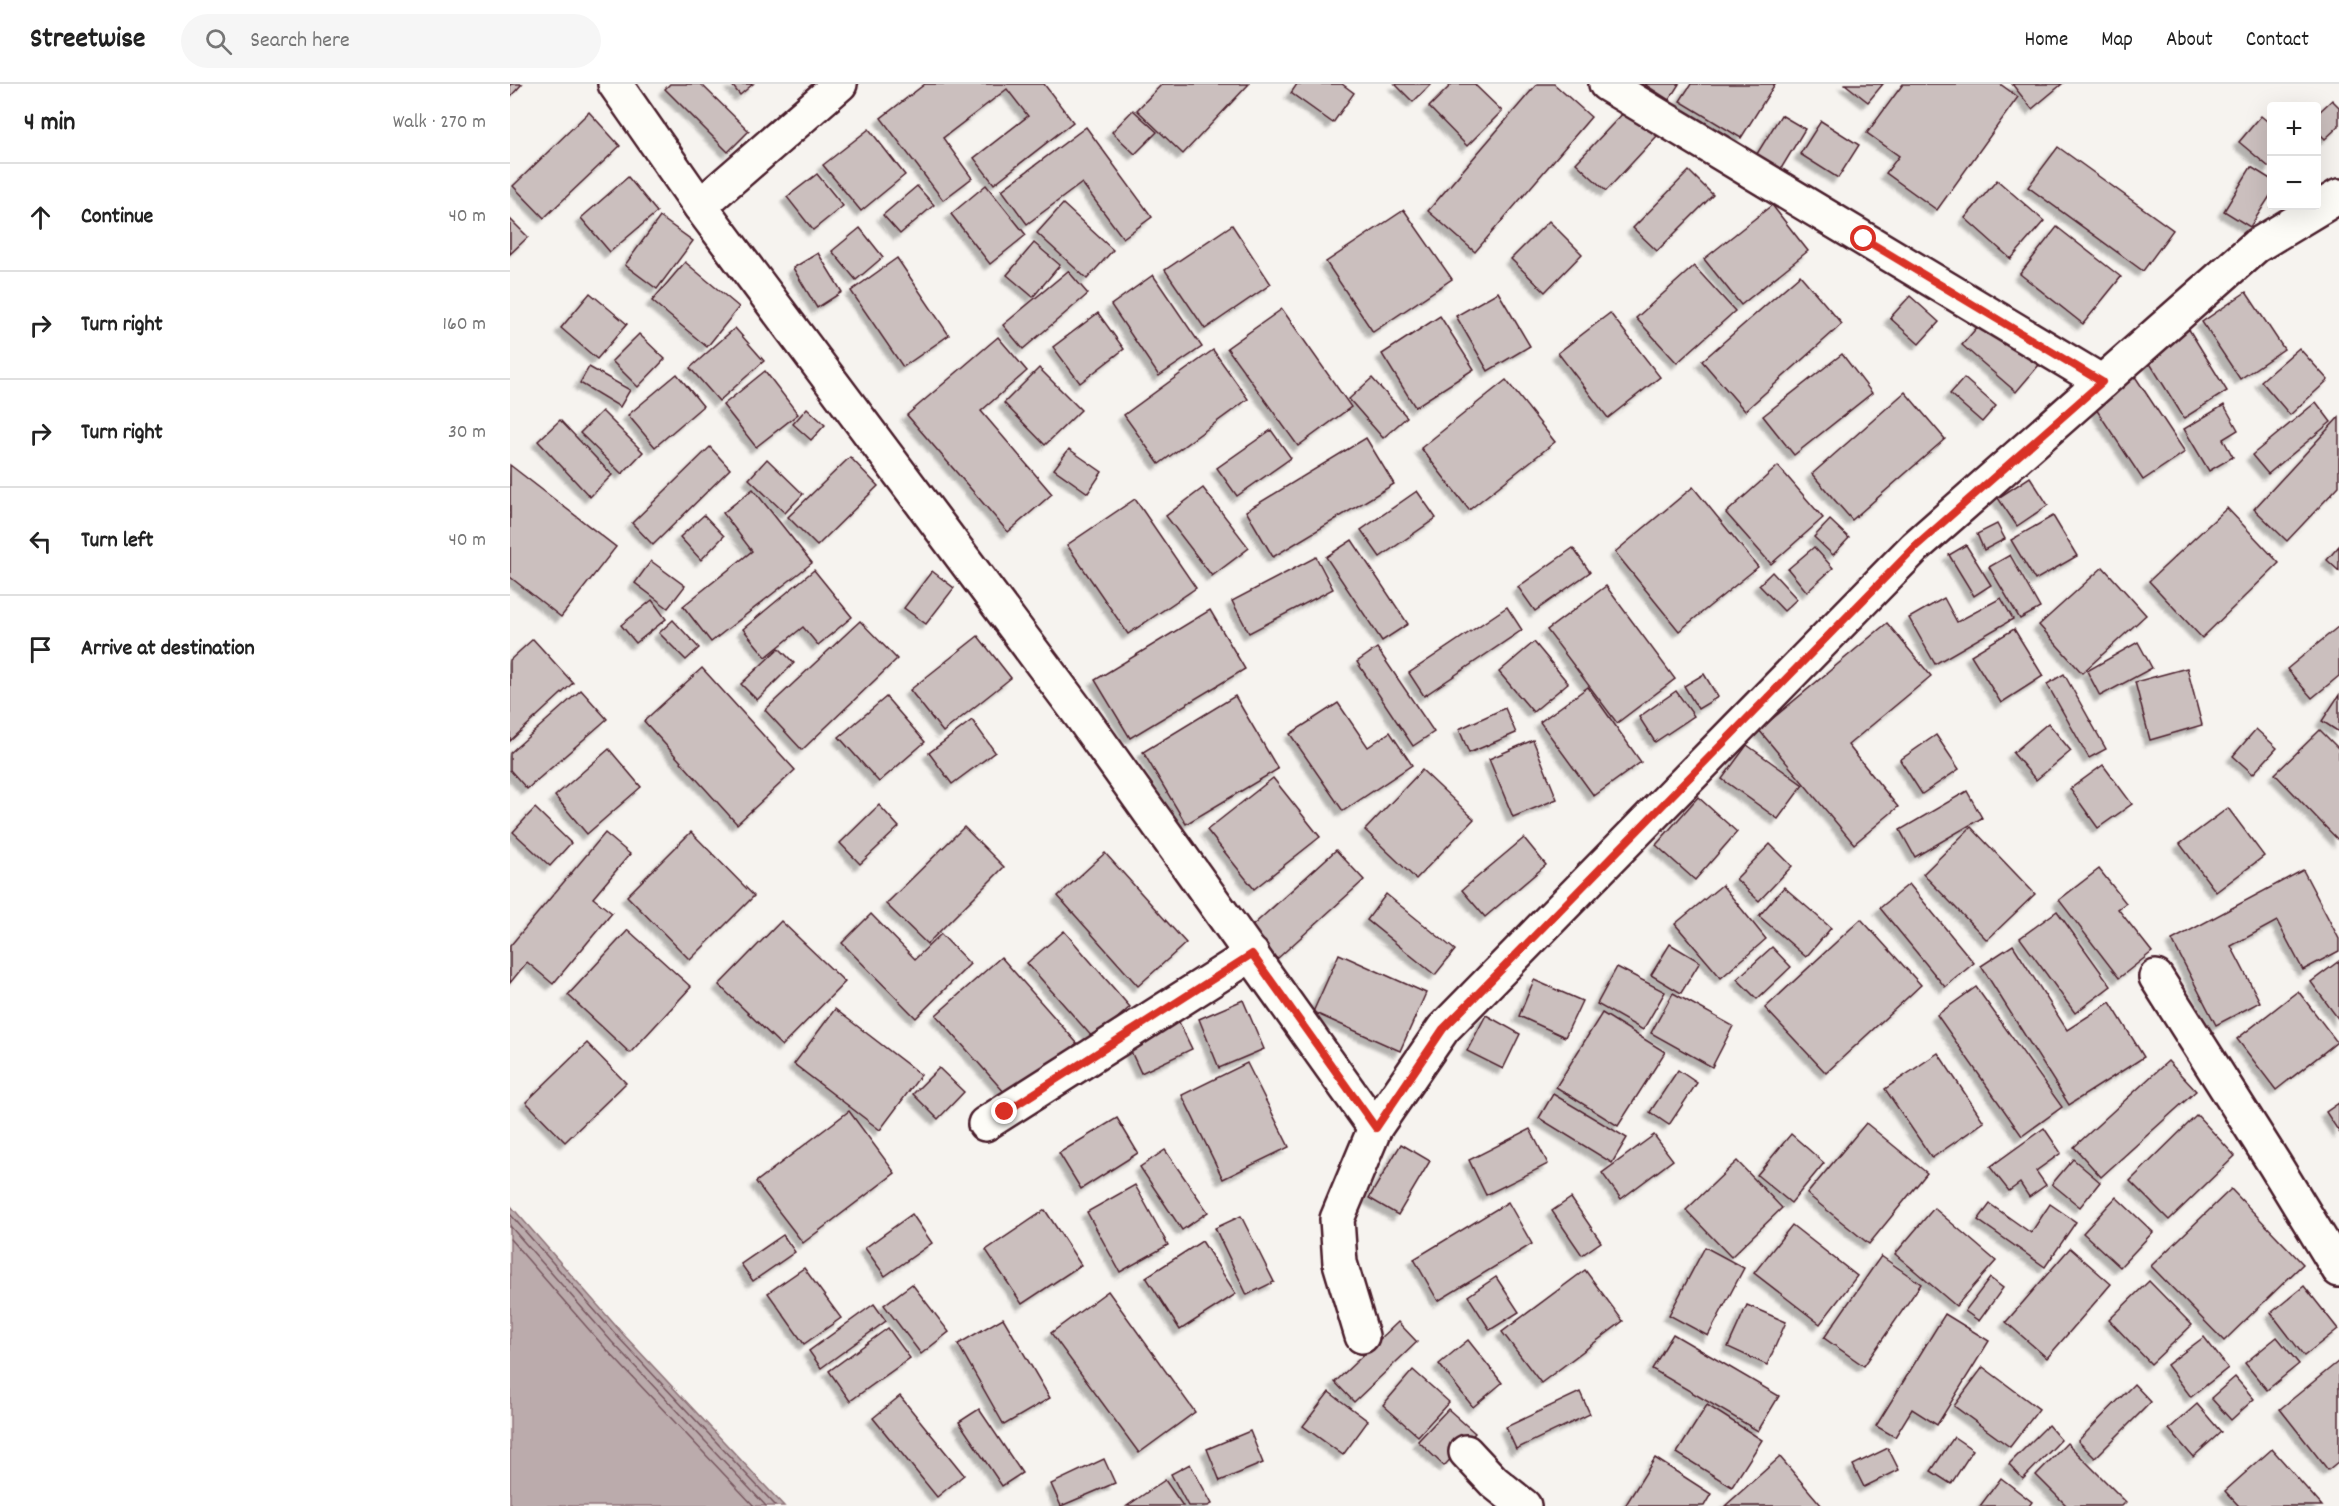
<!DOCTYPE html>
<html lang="en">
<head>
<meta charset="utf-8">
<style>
  body { margin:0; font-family:Dekko,sans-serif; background:#f6f6f6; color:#222 }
  .controls { position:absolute; right:18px; top:18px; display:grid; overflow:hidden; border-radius:6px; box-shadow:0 6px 24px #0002 }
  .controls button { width:54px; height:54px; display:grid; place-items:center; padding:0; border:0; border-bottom:2px solid #e0e0e0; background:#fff; color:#222; font:30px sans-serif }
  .stop { position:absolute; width:18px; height:18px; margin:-14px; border:4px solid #d93025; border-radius:50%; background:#fff }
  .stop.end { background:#d93025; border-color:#fff; box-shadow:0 2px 6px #0008 }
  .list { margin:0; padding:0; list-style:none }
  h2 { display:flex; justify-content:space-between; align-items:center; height:78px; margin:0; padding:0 24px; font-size:26px }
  h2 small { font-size:20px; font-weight:400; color:#767676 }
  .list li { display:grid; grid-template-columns:39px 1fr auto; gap:18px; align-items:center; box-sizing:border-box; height:108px; padding:0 24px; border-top:2px solid #e0e0e0 }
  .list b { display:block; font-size:22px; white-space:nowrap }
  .list em { font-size:20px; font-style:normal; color:#767676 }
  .icon { flex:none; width:33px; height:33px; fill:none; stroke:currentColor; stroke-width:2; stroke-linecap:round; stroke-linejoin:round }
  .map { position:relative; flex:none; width:1829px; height:1422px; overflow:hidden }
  header { display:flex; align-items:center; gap:36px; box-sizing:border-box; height:84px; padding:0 30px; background:#fff; border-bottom:2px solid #e0e0e0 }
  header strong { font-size:28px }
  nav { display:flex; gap:33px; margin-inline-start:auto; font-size:21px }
  .search { width:420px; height:54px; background:#f6f6f6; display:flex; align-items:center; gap:15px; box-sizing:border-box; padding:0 21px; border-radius:33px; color:#767676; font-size:22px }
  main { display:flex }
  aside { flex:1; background:#fff }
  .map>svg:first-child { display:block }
  .water { fill:#bbabac; stroke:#8e7378; stroke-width:1.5 }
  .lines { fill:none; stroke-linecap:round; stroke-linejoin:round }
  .shore { stroke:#77575f; stroke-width:1.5 }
  .building { fill:#cbbfbe; stroke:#4a1f2b; stroke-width:1.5; filter:url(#shadow) }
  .minor-casing { stroke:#4a1f2b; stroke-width:38 }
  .minor { stroke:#fdfcf7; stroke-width:33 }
  .route { stroke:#d93025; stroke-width:8 }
</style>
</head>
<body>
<header>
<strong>Streetwise</strong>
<div class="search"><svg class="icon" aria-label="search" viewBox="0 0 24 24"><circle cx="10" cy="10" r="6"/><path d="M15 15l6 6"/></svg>Search here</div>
<nav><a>Home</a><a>Map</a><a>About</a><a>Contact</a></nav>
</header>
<main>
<aside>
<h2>4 min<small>Walk · 270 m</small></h2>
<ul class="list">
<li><svg class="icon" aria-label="ahead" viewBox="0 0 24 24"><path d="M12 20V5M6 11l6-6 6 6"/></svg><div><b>Continue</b></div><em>40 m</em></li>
<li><svg class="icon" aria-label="right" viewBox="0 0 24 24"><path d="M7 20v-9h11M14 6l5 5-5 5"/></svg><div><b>Turn right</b></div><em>160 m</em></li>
<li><svg class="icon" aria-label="right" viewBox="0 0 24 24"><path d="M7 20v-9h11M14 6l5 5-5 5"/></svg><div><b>Turn right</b></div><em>30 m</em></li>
<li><svg class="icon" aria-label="left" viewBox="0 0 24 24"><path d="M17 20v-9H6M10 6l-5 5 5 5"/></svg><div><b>Turn left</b></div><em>40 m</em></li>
<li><svg class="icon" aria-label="arrive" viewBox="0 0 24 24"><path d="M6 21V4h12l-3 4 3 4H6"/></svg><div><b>Arrive at destination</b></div></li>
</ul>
</aside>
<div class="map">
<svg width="1829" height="1422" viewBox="0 0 1829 1422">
  <defs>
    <filter id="shadow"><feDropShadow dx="-5.5" dy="5.5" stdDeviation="1.5" flood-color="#0004"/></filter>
  </defs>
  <rect width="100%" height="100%" fill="#f6f3ef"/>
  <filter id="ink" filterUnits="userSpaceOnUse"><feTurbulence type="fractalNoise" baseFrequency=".0167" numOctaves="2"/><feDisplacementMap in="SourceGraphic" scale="12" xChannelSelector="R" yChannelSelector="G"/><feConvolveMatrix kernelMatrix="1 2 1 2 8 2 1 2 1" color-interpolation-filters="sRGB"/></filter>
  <g filter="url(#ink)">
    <polygon class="water" points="0,1121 112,1249 274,1422 0,1422"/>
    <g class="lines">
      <g class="shore">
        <polyline points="0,1130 108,1253 266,1422"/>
        <polyline points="0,1142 102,1258 256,1422"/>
        <polyline points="0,1155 95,1264 244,1422"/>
      </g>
    </g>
    <g class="building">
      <polygon points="0,0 12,0 0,13"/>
      <polygon points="160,0 191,0 239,47 218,68 155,5"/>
      <polygon points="221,0 243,0 230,11"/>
      <polygon points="415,0 534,0 563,38 484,100 464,74 518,32 497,5 433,54 462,94 433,116 371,34"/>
      <polygon points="652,0 739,0 673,70 627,26"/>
      <polygon points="787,0 832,0 844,9 823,39 781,9"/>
      <polygon points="885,0 921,0 903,18"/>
      <polygon points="942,0 964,0 992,27 957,62 919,23"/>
      <polygon points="1027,0 1044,0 1081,33 965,168 918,127"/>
      <polygon points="1134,0 1169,0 1159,16"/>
      <polygon points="1181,0 1265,0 1231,54 1170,17"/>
      <polygon points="1335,0 1373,0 1358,18"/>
      <polygon points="1393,0 1490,0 1508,13 1427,126 1376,89 1389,72 1357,49"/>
      <polygon points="1502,0 1552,0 1522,25"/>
      <polygon points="1822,16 1829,23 1829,42 1815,55 1806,46 1806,31"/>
      <polygon points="1117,25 1147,52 1096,107 1066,79"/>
      <polygon points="623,26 647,48 625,70 602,48"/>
      <polygon points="79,28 110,62 34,134 3,102"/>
      <polygon points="1271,31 1295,45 1269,88 1245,73"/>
      <polygon points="1751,32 1762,41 1762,80 1759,83 1729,58"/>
      <polygon points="1311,37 1349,61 1328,94 1290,70"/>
      <polygon points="576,43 642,133 613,154 572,99 517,140 492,106"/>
      <polygon points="359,45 395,91 351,127 313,81"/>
      <polygon points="1548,63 1663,146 1633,187 1518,103"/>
      <polygon points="1741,83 1762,96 1762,109 1740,143 1714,127"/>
      <polygon points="1179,87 1203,111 1147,167 1123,144"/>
      <polygon points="307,90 333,122 303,146 277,113"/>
      <polygon points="118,93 147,128 100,168 71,134"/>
      <polygon points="1487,96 1534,137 1501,175 1455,134"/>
      <polygon points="476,101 516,151 480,180 441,130"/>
      <polygon points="407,102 424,121 390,150 373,131"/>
      <polygon points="553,120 603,166 577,195 527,149"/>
      <polygon points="1262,121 1298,167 1231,221 1194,175"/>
      <polygon points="894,126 942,195 863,248 816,178"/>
      <polygon points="150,133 183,157 147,205 115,181"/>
      <polygon points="0,135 18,153 0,170"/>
      <polygon points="1039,137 1072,170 1035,208 1001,175"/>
      <polygon points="722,141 761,200 695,245 655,186"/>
      <polygon points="1547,143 1611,193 1573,240 1510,190"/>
      <polygon points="350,144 373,173 346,196 322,167"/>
      <polygon points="524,159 550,181 523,213 497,191"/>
      <polygon points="308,169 332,208 307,224 283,184"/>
      <polygon points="387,174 439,251 393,283 341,207"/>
      <polygon points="175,178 229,223 197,263 142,217"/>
      <polygon points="1184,182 1225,227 1167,279 1126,234"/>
      <polygon points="558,187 578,210 513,265 493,241"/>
      <polygon points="643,191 692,263 649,292 601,221"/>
      <polygon points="1290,191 1332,240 1235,327 1192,277"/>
      <polygon points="988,208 1020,262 978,287 946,232"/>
      <polygon points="1736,208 1774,265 1730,295 1692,238"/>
      <polygon points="80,209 117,240 87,275 51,244"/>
      <polygon points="1400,212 1429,238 1409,260 1380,234"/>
      <polygon points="772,225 841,323 788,362 717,264"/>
      <polygon points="588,229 614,265 570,299 543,263"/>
      <polygon points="1100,229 1150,293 1098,334 1048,269"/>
      <polygon points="930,232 964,285 905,323 872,270"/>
      <polygon points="1475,234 1529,281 1506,308 1452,261"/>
      <polygon points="1675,239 1717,307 1674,334 1631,265"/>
      <polygon points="225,244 254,277 209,317 180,284"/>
      <polygon points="129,250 155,275 128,303 102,277"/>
      <polygon points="488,253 517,287 471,327 542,410 498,448 397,331"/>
      <polygon points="1789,264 1818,296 1780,331 1751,297"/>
      <polygon points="703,266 738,315 649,380 614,331"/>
      <polygon points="1332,270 1362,309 1284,371 1253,332"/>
      <polygon points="79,283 120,306 110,323 70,299"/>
      <polygon points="529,284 571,326 535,361 494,319"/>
      <polygon points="255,287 288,330 246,363 213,321"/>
      <polygon points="167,290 193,322 145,363 118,331"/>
      <polygon points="1624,291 1675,368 1633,396 1582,319"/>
      <polygon points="862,294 897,333 873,354 839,315"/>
      <polygon points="1454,294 1486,322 1472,338 1440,310"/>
      <polygon points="996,296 1045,358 959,426 911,364"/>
      <polygon points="1395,308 1435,355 1342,436 1302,390"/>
      <polygon points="1806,318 1821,338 1758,390 1742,371"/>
      <polygon points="1714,321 1728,346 1713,355 1723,373 1699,387 1674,345"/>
      <polygon points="297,324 315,341 301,356 283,340"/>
      <polygon points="92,327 133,368 112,390 70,349"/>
      <polygon points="1829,333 1829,402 1777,457 1744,425"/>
      <polygon points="50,336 102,391 80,413 28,357"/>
      <polygon points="761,346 781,374 727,412 707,384"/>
      <polygon points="856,354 884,400 763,473 736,427"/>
      <polygon points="200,363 220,385 143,461 122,439"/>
      <polygon points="559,365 592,388 578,409 544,385"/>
      <polygon points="340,373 368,402 307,462 278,433"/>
      <polygon points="257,375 293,410 275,429 239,395"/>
      <polygon points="0,381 106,463 51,533 0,493"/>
      <polygon points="1268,382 1313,434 1261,480 1216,429"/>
      <polygon points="1520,393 1538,421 1507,442 1488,414"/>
      <polygon points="1183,403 1248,483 1169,547 1105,468"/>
      <polygon points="693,404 739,464 702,492 656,432"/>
      <polygon points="243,405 302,479 201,558 173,522 242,467 213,429"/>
      <polygon points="907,407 926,434 870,473 851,446"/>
      <polygon points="625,415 686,504 618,550 557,461"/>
      <polygon points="1717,424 1769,479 1692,554 1639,497"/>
      <polygon points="194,431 214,452 191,476 170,453"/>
      <polygon points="1543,432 1567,472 1525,496 1501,456"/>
      <polygon points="1320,436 1339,454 1323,471 1304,453"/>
      <polygon points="1487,440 1495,455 1474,466 1467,450"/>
      <polygon points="842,456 898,540 872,557 816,473"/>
      <polygon points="1456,461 1481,501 1464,512 1439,471"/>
      <polygon points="1829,462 1829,487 1817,476"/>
      <polygon points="1304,463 1323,484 1297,508 1278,485"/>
      <polygon points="1063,464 1080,488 1025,527 1008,503"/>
      <polygon points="1500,471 1530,524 1510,535 1479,483"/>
      <polygon points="806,473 823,505 739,549 722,517"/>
      <polygon points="141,477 175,502 158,524 125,499"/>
      <polygon points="1593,483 1636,531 1572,589 1529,541"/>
      <polygon points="304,486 342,533 308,561 293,543 256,573 233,545"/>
      <polygon points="422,487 444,504 416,540 394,524"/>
      <polygon points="1262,488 1287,515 1274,527 1249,501"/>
      <polygon points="1096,502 1165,595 1107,639 1037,546"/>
      <polygon points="1434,514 1447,538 1491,514 1503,535 1425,580 1399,534"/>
      <polygon points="142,516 156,535 126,559 111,541"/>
      <polygon points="997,523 1012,546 914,612 899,589"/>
      <polygon points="700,526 735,585 620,654 585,596"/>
      <polygon points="163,536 189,564 176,576 149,549"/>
      <polygon points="350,537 387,575 292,666 255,626"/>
      <polygon points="1377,539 1421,592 1338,661 1388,723 1344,760 1249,646"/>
      <polygon points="1829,542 1829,592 1802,614 1777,585"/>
      <polygon points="1504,545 1533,592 1491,619 1461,571"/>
      <polygon points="468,552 501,594 433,648 400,606"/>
      <polygon points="23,555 63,599 0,657 0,576"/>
      <polygon points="1024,558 1058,599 1023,628 989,588"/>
      <polygon points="1628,558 1642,584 1590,612 1577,587"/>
      <polygon points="269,564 284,579 247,616 231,600"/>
      <polygon points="867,564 924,648 903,662 847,578"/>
      <polygon points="192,584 285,686 227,740 134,637"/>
      <polygon points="1677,584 1692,641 1640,656 1625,598"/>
      <polygon points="1194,590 1208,613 1188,625 1174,602"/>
      <polygon points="1554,590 1596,665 1579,674 1537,600"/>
      <polygon points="1078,603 1131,678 1084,712 1030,638"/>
      <polygon points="71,606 97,635 17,705 0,686 0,669"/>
      <polygon points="1166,607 1184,632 1145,658 1129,633"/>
      <polygon points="1829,611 1829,648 1812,637"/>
      <polygon points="725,612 768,685 676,740 633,668"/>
      <polygon points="376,613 415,658 369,698 329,653"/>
      <polygon points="828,619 858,663 880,648 902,681 833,727 780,650"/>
      <polygon points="995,624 1006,649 959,669 949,645"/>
      <polygon points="462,636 485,668 442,700 419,669"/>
      <polygon points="1538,639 1561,667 1526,696 1503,669"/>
      <polygon points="1746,645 1767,664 1743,690 1723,672"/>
      <polygon points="1810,646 1829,665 1829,757 1765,690"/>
      <polygon points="1426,651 1449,685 1412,710 1390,676"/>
      <polygon points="1023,656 1047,715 1003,733 979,675"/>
      <polygon points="1237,661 1293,701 1268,735 1212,695"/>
      <polygon points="99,665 131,703 77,750 45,712"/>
      <polygon points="1593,681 1622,720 1588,744 1560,705"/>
      <polygon points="912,686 964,735 906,795 855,746"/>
      <polygon points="763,694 810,753 744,805 697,746"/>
      <polygon points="1457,707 1472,734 1405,773 1390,746"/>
      <polygon points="1188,713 1227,748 1185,796 1146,761"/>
      <polygon points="369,721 389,743 350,780 330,759"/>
      <polygon points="25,724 61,759 40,782 3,748"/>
      <polygon points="1718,724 1754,772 1706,808 1670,760"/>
      <polygon points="454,743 494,783 417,860 376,820"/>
      <polygon points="1461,743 1525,810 1477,856 1413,790"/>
      <polygon points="181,748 244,812 180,876 117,812"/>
      <polygon points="95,749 120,770 83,814 102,829 43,900 17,878 0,899 0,862"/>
      <polygon points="1014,754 1036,781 975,833 952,806"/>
      <polygon points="1260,760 1282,782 1249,817 1226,795"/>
      <polygon points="826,766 854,796 767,875 740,844"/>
      <polygon points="595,769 676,859 628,902 548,812"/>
      <polygon points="1589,785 1616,819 1608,825 1642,868 1609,894 1549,816"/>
      <polygon points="1793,786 1829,855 1829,867 1793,886 1767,837 1721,862 1750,918 1706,941 1662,856"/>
      <polygon points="1399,800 1464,879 1435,903 1370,824"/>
      <polygon points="1212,801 1256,855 1211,894 1165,840"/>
      <polygon points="1274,803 1321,844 1296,873 1249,832"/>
      <polygon points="876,810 945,866 925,891 857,836"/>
      <polygon points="1547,827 1601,902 1565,929 1510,854"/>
      <polygon points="361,830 405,875 431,850 460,880 406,934 332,859"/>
      <polygon points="1351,835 1411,901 1316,989 1255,924"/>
      <polygon points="271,837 335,898 272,962 209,901"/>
      <polygon points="118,846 181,903 120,969 58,911"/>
      <polygon points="554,847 620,923 584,955 517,879"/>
      <polygon points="1160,860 1190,878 1171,909 1141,891"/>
      <polygon points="1503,861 1557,946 1600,918 1634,973 1559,1021 1471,882"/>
      <polygon points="1262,863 1281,883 1247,915 1227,895"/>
      <polygon points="829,870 916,909 890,967 803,928"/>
      <polygon points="491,873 567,959 502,1017 426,931"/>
      <polygon points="1829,877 1829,936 1801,898"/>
      <polygon points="1107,883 1155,908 1133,946 1087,920"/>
      <polygon points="1024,896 1072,917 1055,953 1009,932"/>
      <polygon points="1466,903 1552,1023 1512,1052 1427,931"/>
      <polygon points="1788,907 1827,958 1766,1006 1727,955"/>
      <polygon points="1163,909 1223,942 1202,983 1141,949"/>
      <polygon points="733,916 754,965 709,984 689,935"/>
      <polygon points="325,925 411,991 370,1046 284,980"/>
      <polygon points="1092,929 1155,968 1108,1042 1046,1003"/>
      <polygon points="976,931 1010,950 993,985 957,967"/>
      <polygon points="669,938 682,965 631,989 618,961"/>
      <polygon points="77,959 116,999 55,1058 16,1018"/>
      <polygon points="1428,969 1474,1038 1422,1074 1375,1005"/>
      <polygon points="1658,977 1686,1007 1591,1093 1564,1063"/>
      <polygon points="737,979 779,1063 713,1095 672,1011"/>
      <polygon points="429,984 454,1008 428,1035 403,1010"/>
      <polygon points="1168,986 1187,999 1159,1041 1140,1028"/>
      <polygon points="1043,1010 1117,1054 1102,1079 1029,1034"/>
      <polygon points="1829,1019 1829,1048 1816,1028"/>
      <polygon points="339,1027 385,1089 293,1159 246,1098"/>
      <polygon points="1687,1031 1725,1072 1659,1136 1620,1097"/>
      <polygon points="607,1034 628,1069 571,1105 549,1069"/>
      <polygon points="1356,1039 1417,1089 1359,1160 1297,1110"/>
      <polygon points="1534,1044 1551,1069 1526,1087 1536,1101 1519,1113 1510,1099 1499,1107 1480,1083"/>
      <polygon points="1020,1045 1038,1080 976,1111 959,1076"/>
      <polygon points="1281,1050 1314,1079 1281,1119 1247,1091"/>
      <polygon points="1144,1051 1163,1076 1111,1115 1092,1089"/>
      <polygon points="891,1060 920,1077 888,1131 859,1114"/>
      <polygon points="655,1066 698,1128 672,1146 630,1083"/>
      <polygon points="1563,1075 1590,1098 1570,1123 1542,1100"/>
      <polygon points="1227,1077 1272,1124 1221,1173 1176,1126"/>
      <polygon points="625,1101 658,1161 610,1188 577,1128"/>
      <polygon points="1721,1105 1793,1180 1714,1257 1641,1182"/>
      <polygon points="1606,1113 1643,1148 1610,1183 1573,1149"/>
      <polygon points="1061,1114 1091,1158 1072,1171 1042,1127"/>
      <polygon points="998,1118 1022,1160 928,1217 904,1175"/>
      <polygon points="1480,1120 1521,1149 1540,1120 1566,1138 1535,1183 1468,1136"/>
      <polygon points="1424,1124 1486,1177 1446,1222 1385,1170"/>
      <polygon points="535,1126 571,1181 512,1220 476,1166"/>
      <polygon points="402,1130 422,1159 375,1192 355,1164"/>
      <polygon points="731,1132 764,1198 737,1211 705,1144"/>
      <polygon points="1282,1141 1347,1192 1310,1240 1244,1189"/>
      <polygon points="273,1151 285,1168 243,1197 231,1180"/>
      <polygon points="692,1157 726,1210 670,1246 636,1193"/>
      <polygon points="1195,1163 1234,1184 1198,1252 1159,1231"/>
      <polygon points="1560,1164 1601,1200 1537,1274 1496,1238"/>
      <polygon points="1371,1172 1411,1200 1354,1282 1314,1254"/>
      <polygon points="294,1184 331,1234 294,1260 258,1209"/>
      <polygon points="1075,1186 1113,1237 1031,1299 992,1248"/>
      <polygon points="986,1193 1009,1228 980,1246 958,1212"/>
      <polygon points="1480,1194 1493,1204 1469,1237 1455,1227"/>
      <polygon points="1639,1197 1682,1241 1641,1280 1599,1236"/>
      <polygon points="402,1200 439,1248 411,1270 374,1221"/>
      <polygon points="1794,1202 1828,1245 1794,1272 1761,1229"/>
      <polygon points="598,1207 685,1328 629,1369 541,1249"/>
      <polygon points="364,1220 376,1237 311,1284 299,1267"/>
      <polygon points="1237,1221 1276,1238 1257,1281 1218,1263"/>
      <polygon points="1435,1230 1479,1257 1427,1341 1402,1325 1385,1353 1366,1342"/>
      <polygon points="493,1234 540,1314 494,1341 448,1260"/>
      <polygon points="888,1238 907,1258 844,1318 825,1298"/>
      <polygon points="378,1244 400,1274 340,1317 319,1287"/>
      <polygon points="1163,1250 1269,1312 1248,1347 1142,1285"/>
      <polygon points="1694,1253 1718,1284 1681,1313 1657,1281"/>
      <polygon points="1767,1253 1789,1280 1757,1306 1735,1279"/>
      <polygon points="958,1256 992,1299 963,1323 929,1280"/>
      <polygon points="1829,1277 1829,1377 1818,1386 1770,1325"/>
      <polygon points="1473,1283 1529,1325 1500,1363 1444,1322"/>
      <polygon points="903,1286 939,1318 908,1352 873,1321"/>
      <polygon points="1725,1293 1744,1315 1721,1336 1701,1314"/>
      <polygon points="1624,1300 1641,1318 1585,1374 1568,1357"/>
      <polygon points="819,1308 858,1337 833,1371 793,1342"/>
      <polygon points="1070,1308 1080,1330 1006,1365 996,1343"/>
      <polygon points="390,1312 454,1391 427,1413 363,1334"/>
      <polygon points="1687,1320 1711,1348 1683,1373 1659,1345"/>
      <polygon points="1197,1321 1252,1356 1222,1403 1167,1369"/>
      <polygon points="469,1325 512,1389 492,1402 449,1338"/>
      <polygon points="938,1325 965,1349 934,1382 908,1357"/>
      <polygon points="1538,1341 1551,1356 1513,1395 1499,1380"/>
      <polygon points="740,1347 753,1379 710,1397 697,1365"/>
      <polygon points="1444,1353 1463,1366 1441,1400 1421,1387"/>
      <polygon points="1557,1359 1616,1418 1612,1422 1557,1422 1526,1391"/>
      <polygon points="1378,1364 1389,1386 1354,1403 1343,1381"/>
      <polygon points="1762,1365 1812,1422 1729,1422 1715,1407"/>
      <polygon points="1270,1373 1312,1422 1215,1422"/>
      <polygon points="1145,1374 1201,1410 1194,1422 1115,1422"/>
      <polygon points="594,1375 605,1399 551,1422 541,1400"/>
      <polygon points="680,1380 702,1420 698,1422 678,1422 661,1390"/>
      <polygon points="1491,1394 1522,1418 1519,1422 1470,1422"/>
      <polygon points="655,1396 673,1422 617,1422"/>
    </g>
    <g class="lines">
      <defs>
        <g id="minor">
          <polyline points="105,0 190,122 571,632 865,1044"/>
          <polyline points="1096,0 1592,298"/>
          <polyline points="190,122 330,0"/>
          <polyline points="1646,893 1765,1081 1829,1186"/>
          <polyline points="475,1040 742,870"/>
          <polyline points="852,1252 830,1179 827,1135 865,1044 933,945 1405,463 1746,162 1829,112"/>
          <polyline points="956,1368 984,1398 1014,1422"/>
        </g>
      </defs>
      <use href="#minor" class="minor-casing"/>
      <use href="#minor" class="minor"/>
    </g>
  </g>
  <g class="lines" filter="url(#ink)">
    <polyline class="route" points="495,1028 742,870 866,1044 933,945 950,928 1405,463 1592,298 1354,155"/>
  </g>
</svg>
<div class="controls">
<button>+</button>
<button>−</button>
</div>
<div class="stop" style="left:1354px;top:155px"></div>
<div class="stop end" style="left:495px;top:1028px"></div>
</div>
</main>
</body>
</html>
